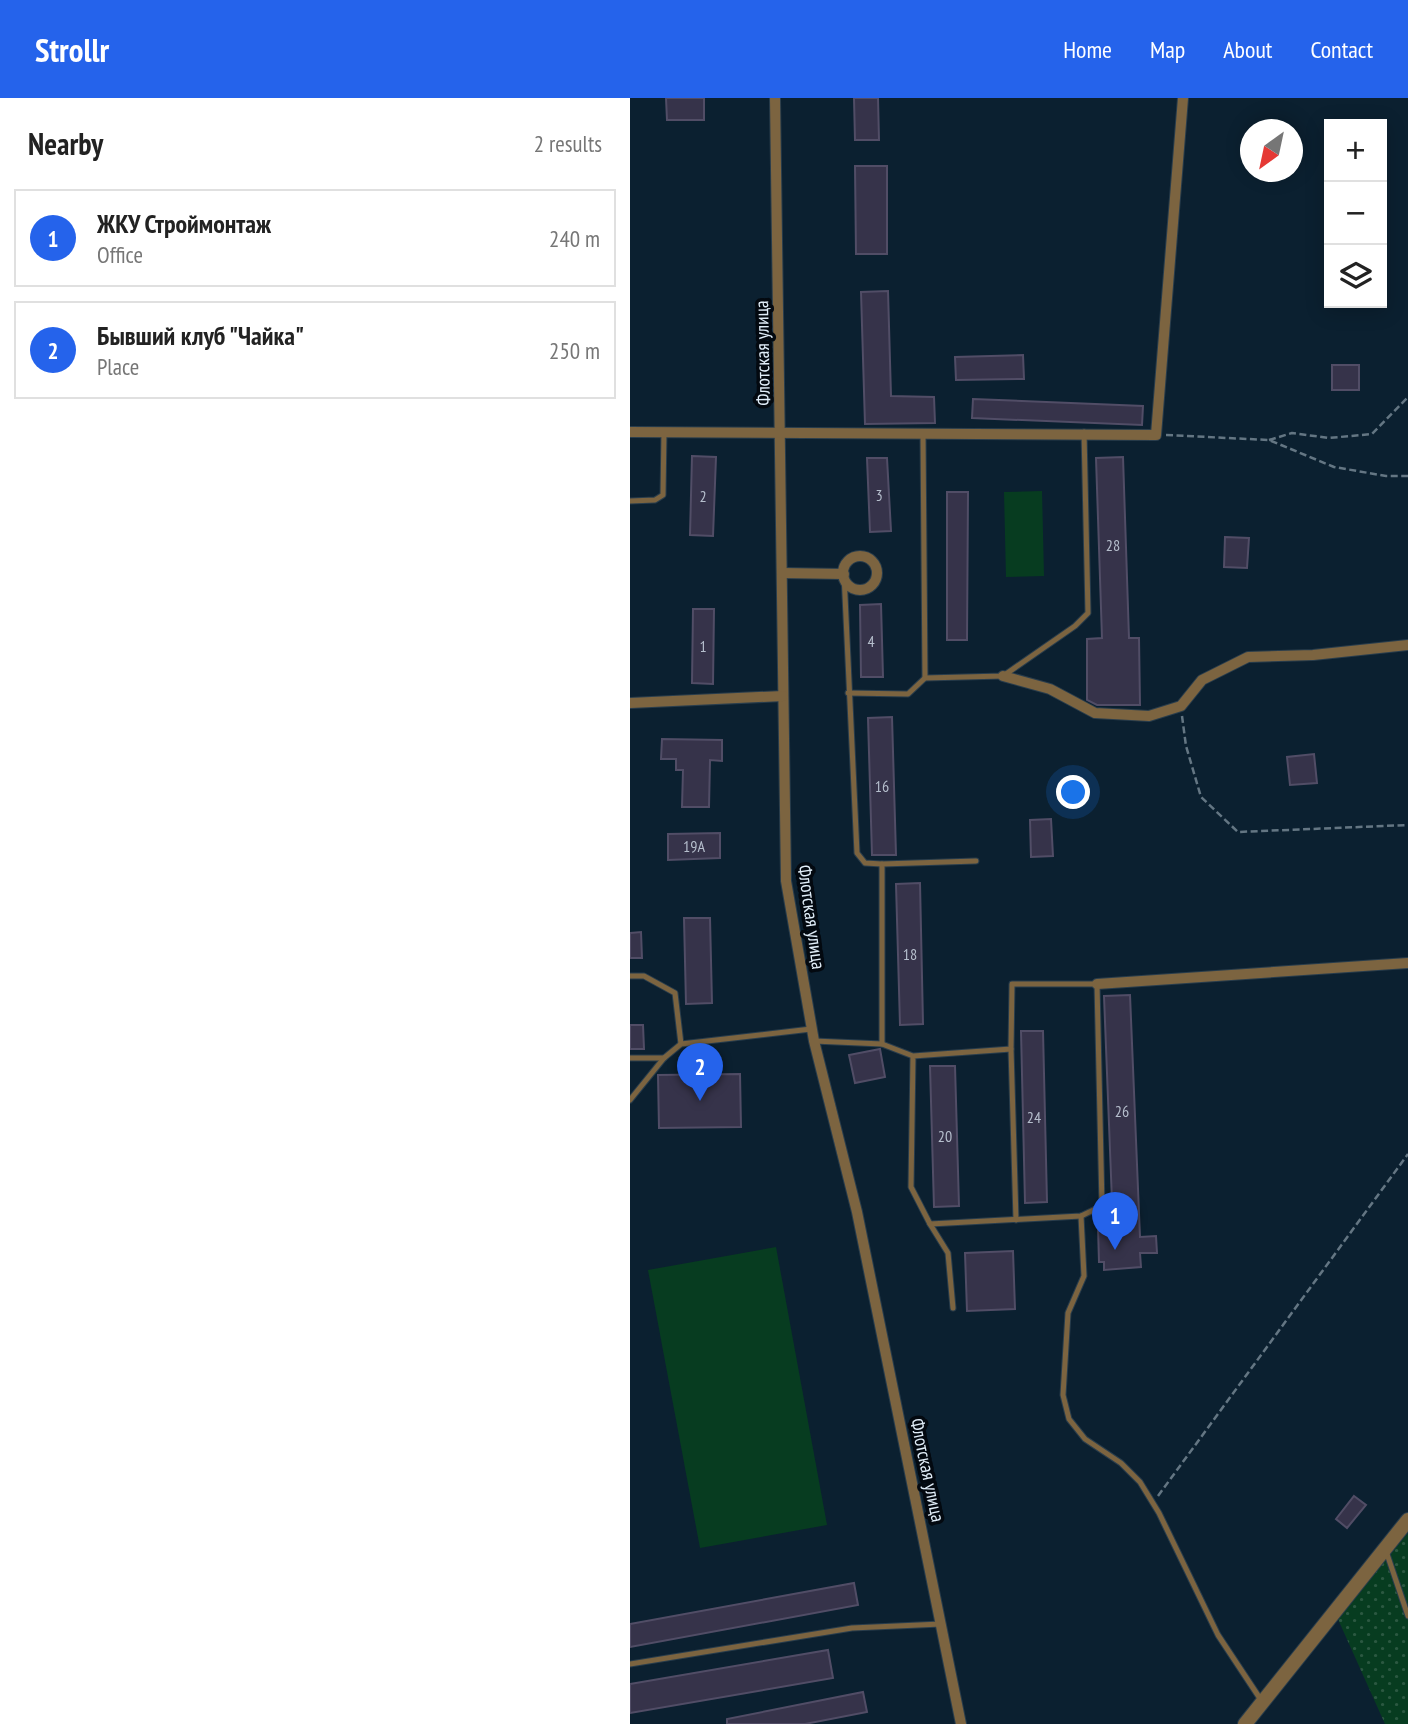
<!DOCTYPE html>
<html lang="en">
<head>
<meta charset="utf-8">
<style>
  body { margin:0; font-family:"PT Sans Narrow",sans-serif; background:#f2f2f2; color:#222 }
  .controls { position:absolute; right:21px; top:21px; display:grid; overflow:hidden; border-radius:0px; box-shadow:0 4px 18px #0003 }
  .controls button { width:63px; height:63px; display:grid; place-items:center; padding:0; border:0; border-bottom:2px solid #e0e0e0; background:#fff; color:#222; font:35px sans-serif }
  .compass { position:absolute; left:610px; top:21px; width:63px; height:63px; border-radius:50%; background:#fff; box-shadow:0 4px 18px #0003; rotate:213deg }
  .you { position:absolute; left:444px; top:695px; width:24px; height:24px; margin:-18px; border:5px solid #fff; border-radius:50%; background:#1a73e8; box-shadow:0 0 0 10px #1a73e833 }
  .badge { display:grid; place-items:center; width:46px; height:46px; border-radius:50%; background:#2563eb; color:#fff; font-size:23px; font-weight:700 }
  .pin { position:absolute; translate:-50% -58px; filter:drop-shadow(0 2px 4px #0008) }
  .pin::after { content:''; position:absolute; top:37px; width:24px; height:21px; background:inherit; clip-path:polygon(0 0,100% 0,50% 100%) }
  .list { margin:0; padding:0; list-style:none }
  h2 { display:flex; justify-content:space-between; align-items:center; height:91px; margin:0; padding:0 28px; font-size:30px }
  h2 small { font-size:23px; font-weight:400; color:#767676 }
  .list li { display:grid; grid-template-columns:46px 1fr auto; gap:21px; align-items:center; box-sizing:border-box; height:98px; margin:0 14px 14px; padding:0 14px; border:2px solid #e0e0e0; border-radius:0px }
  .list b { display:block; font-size:26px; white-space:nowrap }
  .list p { margin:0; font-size:23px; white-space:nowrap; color:#767676 }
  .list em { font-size:23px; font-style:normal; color:#767676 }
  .icon { flex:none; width:38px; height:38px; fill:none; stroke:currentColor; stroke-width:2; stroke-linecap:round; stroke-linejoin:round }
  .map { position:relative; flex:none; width:778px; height:1626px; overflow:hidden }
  header { display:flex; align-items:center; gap:42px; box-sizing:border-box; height:98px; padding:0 35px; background:#2563eb; color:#fff }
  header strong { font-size:33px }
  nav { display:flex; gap:38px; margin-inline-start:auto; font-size:24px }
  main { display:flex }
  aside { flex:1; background:#fff }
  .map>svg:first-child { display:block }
  .grass { fill:#073c20 }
  .park { fill:url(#park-dots) }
  .building { fill:#36334a; stroke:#514d66; stroke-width:2 }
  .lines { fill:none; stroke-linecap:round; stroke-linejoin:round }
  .service-casing { stroke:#293d4c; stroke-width:7 }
  .minor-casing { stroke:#293d4c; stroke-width:12 }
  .tertiary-casing { stroke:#293d4c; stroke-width:16 }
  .path { stroke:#647683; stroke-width:2.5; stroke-dasharray:7 3.5; stroke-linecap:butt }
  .service { stroke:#7c6440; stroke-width:5 }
  .minor { stroke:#7c6440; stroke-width:10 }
  .tertiary { stroke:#7c6440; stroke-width:14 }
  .labels { text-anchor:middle; stroke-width:7; stroke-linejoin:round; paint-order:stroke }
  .number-label { font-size:16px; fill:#b6bfcd }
  .street-label { font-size:19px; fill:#e1eef9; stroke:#030910 }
</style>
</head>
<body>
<header>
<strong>Strollr</strong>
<nav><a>Home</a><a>Map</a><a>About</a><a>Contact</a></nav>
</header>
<main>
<aside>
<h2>Nearby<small>2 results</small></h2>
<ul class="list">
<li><span class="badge">1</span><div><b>ЖКУ Строймонтаж</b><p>Office</p></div><em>240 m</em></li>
<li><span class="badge">2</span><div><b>Бывший клуб &quot;Чайка&quot;</b><p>Place</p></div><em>250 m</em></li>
</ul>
</aside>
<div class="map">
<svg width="778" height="1626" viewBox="0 0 778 1626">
  <defs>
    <pattern id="park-dots" width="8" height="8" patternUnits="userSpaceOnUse" patternTransform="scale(1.75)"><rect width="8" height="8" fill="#073c20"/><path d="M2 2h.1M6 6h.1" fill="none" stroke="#2b5841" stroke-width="1.8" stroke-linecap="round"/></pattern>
  </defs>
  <rect width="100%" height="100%" fill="#0b2030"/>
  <g class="grass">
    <polygon points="412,393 414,478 376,479 374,394"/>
    <polygon points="146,1149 197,1427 70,1450 18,1172"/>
  </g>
  <polygon class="park" points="778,1435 778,1626 755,1626 707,1519"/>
  <g class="building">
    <polygon points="36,0 74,0 74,22 37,22"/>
    <polygon points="224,0 248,0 249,42 225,42"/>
    <polygon points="225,68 257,68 257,156 226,156"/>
    <polygon points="258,193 261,298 304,299 305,325 235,326 231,194"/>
    <polygon points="393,257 394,281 326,282 325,259"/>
    <rect x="702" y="267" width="27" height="25"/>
    <polygon points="343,301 513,308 512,327 342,320"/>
    <polygon points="62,358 86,359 83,438 60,437"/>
    <polygon points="493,359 499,540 509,540 510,607 467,607 457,602 457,541 472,540 466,360"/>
    <polygon points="237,360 257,360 261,433 240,434"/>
    <polygon points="317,394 338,394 337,542 317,542"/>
    <polygon points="595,439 619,440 617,470 594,469"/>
    <polygon points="251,506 253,579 231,579 230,507"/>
    <polygon points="63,511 84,511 83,586 62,585"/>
    <polygon points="262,619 266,757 242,757 238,620"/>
    <polygon points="32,641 92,642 92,663 80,662 79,709 52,709 53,672 46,672 46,661 31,661"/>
    <polygon points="684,656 687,685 660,687 657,659"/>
    <polygon points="421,721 423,758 401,759 400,722"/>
    <polygon points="90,735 90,760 38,762 38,736"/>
    <polygon points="290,785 293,926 270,927 266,786"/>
    <polygon points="54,820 80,820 82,905 56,906"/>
    <polygon points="11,834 12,860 0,860 0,835"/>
    <polygon points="500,897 510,1139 526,1138 527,1155 510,1155 511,1169 474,1172 474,1164 469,1164 468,1129 483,1129 474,898"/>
    <polygon points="0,927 13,927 14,951 0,951"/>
    <polygon points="391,933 413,933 417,1104 395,1105"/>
    <polygon points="250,951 255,979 225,985 219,957"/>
    <polygon points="300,968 325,968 329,1108 304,1109"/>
    <polygon points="110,976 111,1029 29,1030 28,977"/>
    <polygon points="383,1153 385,1211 337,1213 335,1155"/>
    <polygon points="724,1398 736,1407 717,1430 706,1421"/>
    <polygon points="224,1485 228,1507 0,1549 0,1526"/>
    <polygon points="198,1552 203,1580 0,1615 0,1586"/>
    <polygon points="233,1594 237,1614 175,1626 97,1626 97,1621"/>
  </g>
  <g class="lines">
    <defs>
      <g id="service">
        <polyline points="293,337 295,580"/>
        <polyline points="0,403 25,402 33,397 34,334"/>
        <polyline points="214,476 227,755 235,765 252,766"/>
        <polyline points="218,595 278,596 295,580 373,578 445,528 458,515 454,334"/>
        <polyline points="0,878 14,878 45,895 51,946"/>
        <polyline points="184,943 252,946 283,958 381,951 382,886 467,886 472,1108 451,1118 300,1126 281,1089 283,958"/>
        <polyline points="252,946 252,766 346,763"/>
        <polyline points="381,951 386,1122"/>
        <polyline points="0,960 34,960"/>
        <polyline points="0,1002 34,960 51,946 181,931"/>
        <polyline points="451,1118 454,1178 438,1215 433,1297 439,1321 455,1341 491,1365 510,1384 529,1415 588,1537 631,1602"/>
        <polyline points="300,1126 318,1155 323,1210"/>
        <polyline points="756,1453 778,1518"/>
        <polyline points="0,1566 222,1530 311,1526"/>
      </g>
      <g id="minor">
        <polyline points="145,0 156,783 184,943 227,1114 331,1626"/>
        <polyline points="0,334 526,337 553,0"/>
        <circle cx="230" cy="475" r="17"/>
        <polyline points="152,475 214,476"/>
        <polyline points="373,578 420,591 465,615 519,618 551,608 572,582 618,559 683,557 778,547"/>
        <polyline points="0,605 153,598"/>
        <polyline points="467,886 778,865"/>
      </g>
      <polyline id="tertiary" points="615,1626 778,1422"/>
    </defs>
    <use href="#service" class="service-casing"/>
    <use href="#minor" class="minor-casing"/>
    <use href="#tertiary" class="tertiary-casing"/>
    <g class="path">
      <polyline points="536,337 639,342 704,369 756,378 778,378"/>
      <polyline points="639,342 662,335 699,340 742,336 778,299"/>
      <polyline points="552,618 556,648 571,699 608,734 778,727"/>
      <polyline points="528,1398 778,1056"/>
    </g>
    <use href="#service" class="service"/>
    <use href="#minor" class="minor"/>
    <use href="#tertiary" class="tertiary"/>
  </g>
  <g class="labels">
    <g class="number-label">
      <text x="249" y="403">3</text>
      <text x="73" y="404">2</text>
      <text x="483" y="453">28</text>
      <text x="241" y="549">4</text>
      <text x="73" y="554">1</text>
      <text x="252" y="694">16</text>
      <text x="64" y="754">19А</text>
      <text x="280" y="862">18</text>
      <text x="492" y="1019">26</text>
      <text x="404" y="1025">24</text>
      <text x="315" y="1044">20</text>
    </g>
    <g class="street-label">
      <text transform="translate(132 255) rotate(-91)" y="7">Флотская улица</text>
      <text transform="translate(182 819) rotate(82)" y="7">Флотская улица</text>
      <text transform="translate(298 1372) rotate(78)" y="7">Флотская улица</text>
    </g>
  </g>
</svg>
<div class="controls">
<button>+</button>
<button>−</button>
<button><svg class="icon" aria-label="layers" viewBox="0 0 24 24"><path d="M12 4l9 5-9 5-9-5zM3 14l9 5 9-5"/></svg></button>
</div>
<svg class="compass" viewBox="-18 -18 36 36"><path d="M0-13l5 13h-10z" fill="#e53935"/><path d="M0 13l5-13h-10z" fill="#767676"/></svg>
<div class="you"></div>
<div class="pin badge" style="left:485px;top:1152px">1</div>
<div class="pin badge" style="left:70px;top:1003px">2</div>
</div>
</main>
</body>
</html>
